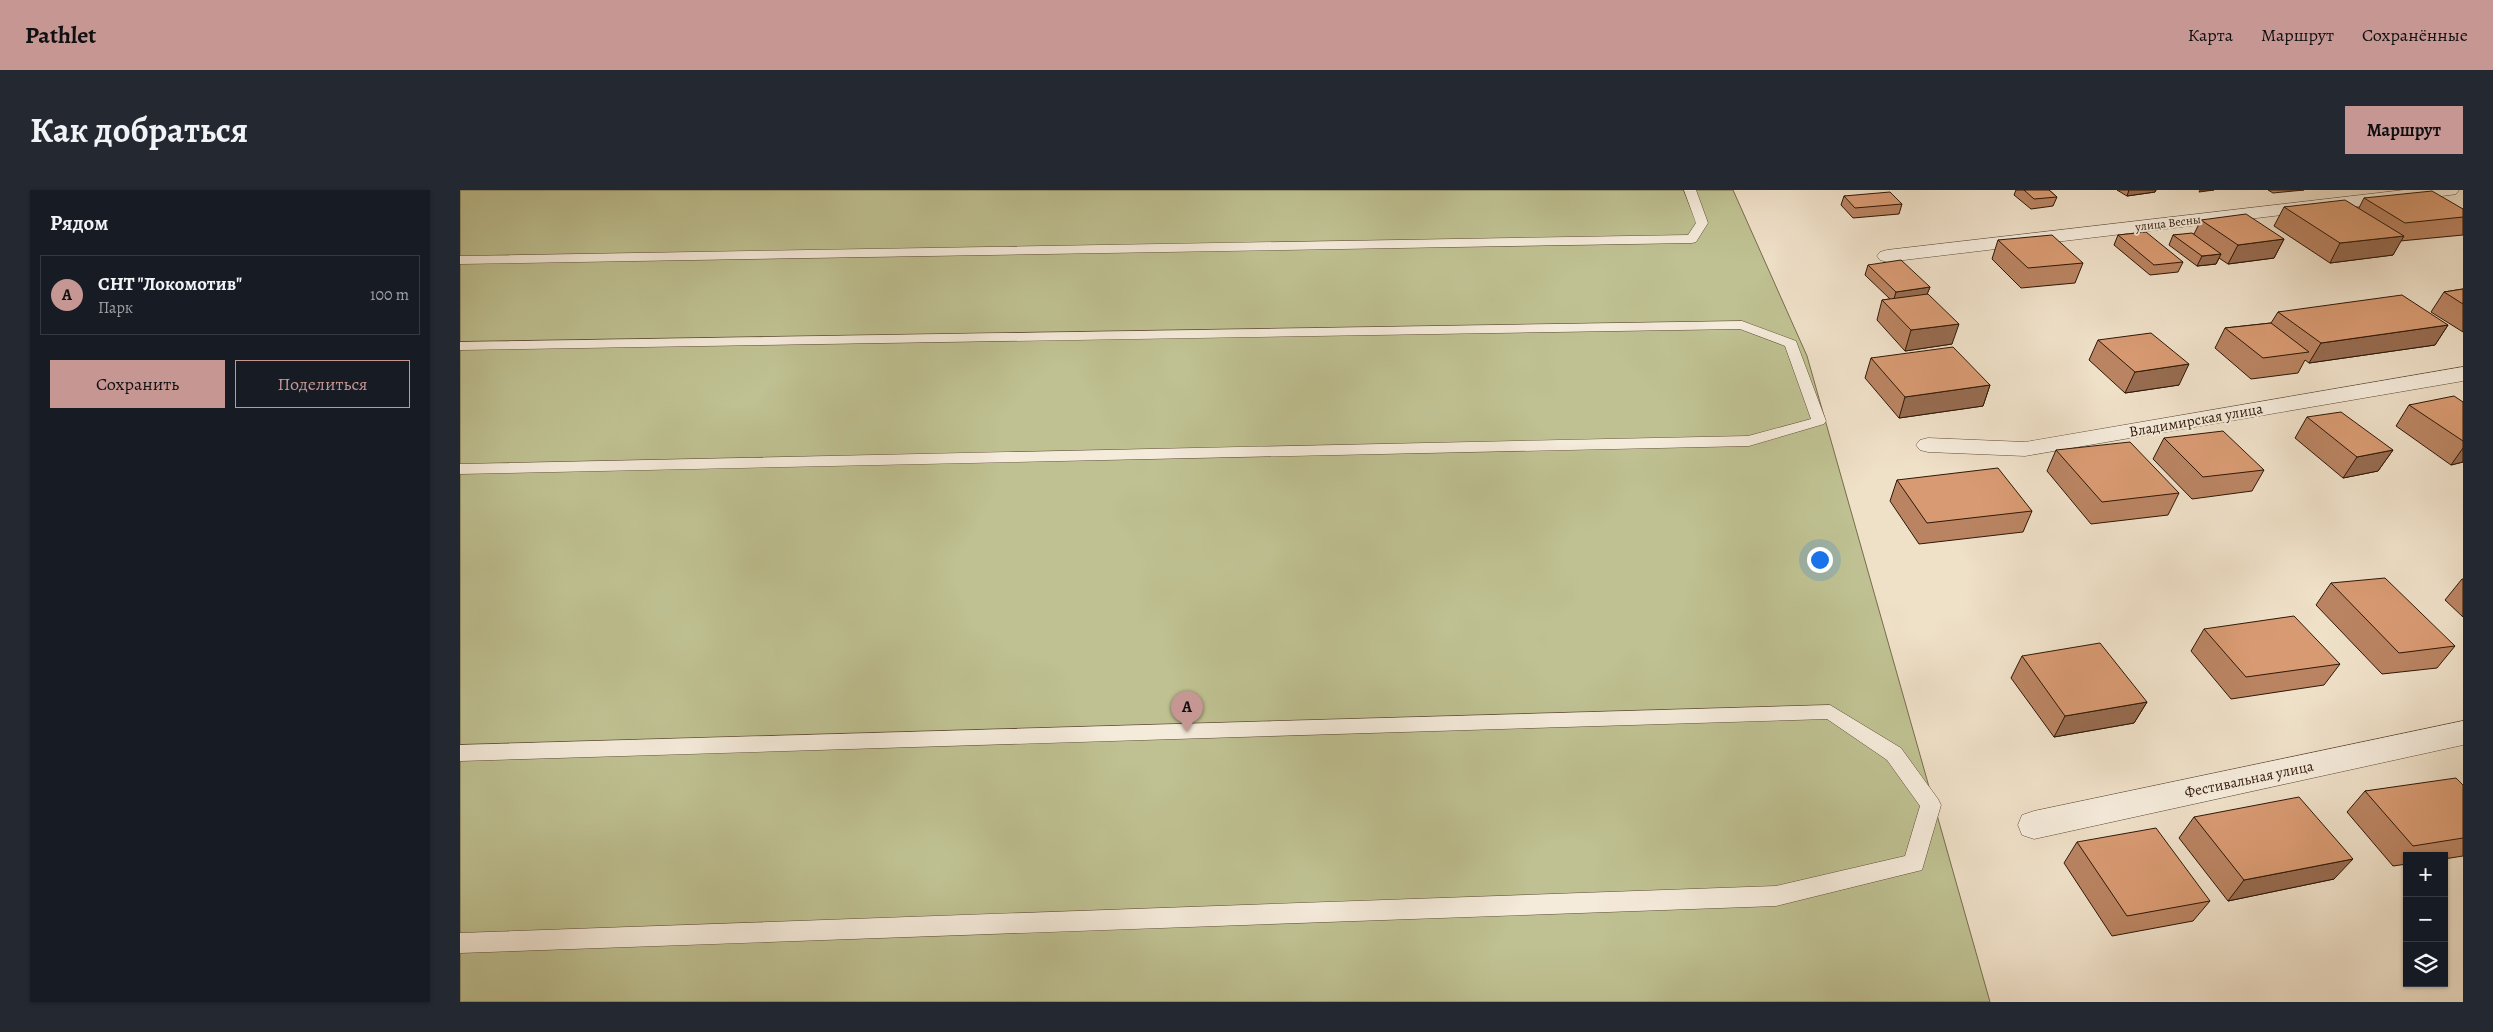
<!DOCTYPE html>
<html lang="ru">
<head>
<meta charset="utf-8">
<style>
  body { margin:0; font-family:Alegreya,serif; background:#242831; color:#f1f3f6 }
  .controls { position:absolute; right:15px; bottom:15px; display:grid; overflow:hidden; border-radius:0px; box-shadow:0 1px 4px #0004 }
  .controls button { width:45px; height:45px; display:grid; place-items:center; padding:0; border:0; border-bottom:1px solid #363941; background:#171b24; color:#f1f3f6; font:25px sans-serif }
  .you { position:absolute; left:1359px; top:369px; width:18px; height:18px; margin:-12px; border:4px solid #fff; border-radius:50%; background:#1a73e8; box-shadow:0 0 0 8px #1a73e833 }
  .badge { display:grid; place-items:center; width:32px; height:32px; border-radius:50%; background:#c59692; color:#111; font-size:16px; font-weight:700 }
  .pin { position:absolute; translate:-50% -41px; filter:drop-shadow(0 1px 2px #0008) }
  .pin::after { content:''; position:absolute; top:26px; width:18px; height:15px; background:inherit; clip-path:polygon(0 0,100% 0,50% 100%) }
  .list { margin:0; padding:0; list-style:none }
  h2 { display:flex; justify-content:space-between; align-items:center; height:65px; margin:0; padding:0 20px; font-size:21px }
  h2 small { font-size:16px; font-weight:400; color:#9ea1a6 }
  .list li { display:grid; grid-template-columns:32px 1fr auto; gap:15px; align-items:center; box-sizing:border-box; height:80px; margin:0 10px 10px; padding:0 10px; border:1px solid #363941; border-radius:0px }
  .list b { display:block; font-size:19px; white-space:nowrap }
  .list p { margin:0; font-size:16px; white-space:nowrap; color:#9ea1a6 }
  .list em { font-size:16px; font-style:normal; color:#9ea1a6 }
  .actions { display:flex; gap:10px; padding:15px 20px }
  .actions a { flex:1; padding:11px 0; border:1px solid #c59692; border-radius:0px; text-align:center; font-size:18px; color:#c59692 }
  .actions .main { background:#c59692; color:#111 }
  .icon { flex:none; width:28px; height:28px; fill:none; stroke:currentColor; stroke-width:2; stroke-linecap:round; stroke-linejoin:round }
  .map { position:relative; flex:none; width:2003px; height:812px; overflow:hidden; border-radius:0px }
  header { display:flex; align-items:center; gap:30px; box-sizing:border-box; height:70px; padding:0 25px; background:#c59692; color:#111 }
  header strong { font-size:24px }
  nav { display:flex; gap:28px; margin-inline-start:auto; font-size:18px }
  .intro { display:flex; align-items:center; justify-content:space-between; box-sizing:border-box; height:120px; padding:0 30px }
  h1 { margin:0; font-size:35px }
  .button { padding:12px 22px; border-radius:0px; background:#c59692; color:#111; font-size:18px; font-weight:700 }
  main { display:flex; gap:30px; padding:0 30px }
  aside { flex:1; background:#171b24; border-radius:0px; box-shadow:0 1px 4px #0004 }
  .map>svg:first-child { display:block }
  .green { fill:#bfc192; stroke:#776c4c }
  .lines { fill:none; stroke-linecap:round; stroke-linejoin:round }
  .service-casing { stroke:#5f4a37; stroke-width:1 }
  .minor-casing { stroke:#5f4a37; stroke-width:1 }
  .service { fill:#f5ebdb; fill-rule:evenodd }
  .minor { fill:#f5ebdb; fill-rule:evenodd }
  .wall { fill:#ba8462; stroke:#2f1807 }
  .shaded-wall { fill:#976c50; stroke:#2f1807 }
  .building { fill:#d89a72; stroke:#2f1807 }
  .labels { text-anchor:middle; stroke-width:4; stroke-linejoin:round; paint-order:stroke }
  .far-street-label { font-size:12px; fill:#2f1807; stroke:#f5ebdb }
  .street-label { font-size:15px; fill:#2f1807; stroke:#f5ebdb }
</style>
</head>
<body>
<header>
<strong>Pathlet</strong>
<nav><a>Карта</a><a>Маршрут</a><a>Сохранённые</a></nav>
</header>
<div class="intro"><h1>Как добраться</h1><a class="button">Маршрут</a></div>
<main>
<aside>
<h2>Рядом<small></small></h2>
<ul class="list">
<li><span class="badge">A</span><div><b>СНТ &quot;Локомотив&quot;</b><p>Парк</p></div><em>100 m</em></li>
</ul>
<div class="actions"><a class="main">Сохранить</a><a>Поделиться</a></div>
</aside>
<div class="map">
<svg width="2003" height="812" viewBox="0 0 2003 812">
  <rect width="100%" height="100%" fill="#efe0c8"/>
  <filter id="stains"><feTurbulence type="fractalNoise" baseFrequency=".004" numOctaves="4"/><feColorMatrix values="0 0 0 0 .2 0 0 0 0 .09 0 0 0 0 .02 0 0 0 .5 -.17"/></filter>
  <radialGradient id="worn" r=".72"><stop offset=".6" stop-color="#630" stop-opacity="0"/><stop offset="1" stop-color="#630" stop-opacity=".3"/></radialGradient>
  <polygon class="green" points="0,0 1273,0 1347,166 1530,812 0,812"/>
  <g class="lines">
    <defs>
      <g id="service">
        <polygon points="1224,0 1236,0 1248,33 1236,52 1232,53 0,74 0,66 1228,45 1236,33"/>
        <polygon points="1282,131 1336,151 1366,231 1364,234 1289,256 0,284 0,274 1288,246 1351,229 1325,156 1280,139 0,160 0,152"/>
        <polygon points="1370,515 1441,558 1478,609 1481,615 1462,680 1316,716 0,763 0,743 1316,696 1445,666 1460,616 1427,570 1367,529 0,571 0,555"/>
      </g>
      <g id="minor">
        <polygon points="1944,0 1999,0 1996,4 1990,5 1427,72 1420,70 1417,66 1420,62 1427,60"/>
        <polygon points="2003,177 2003,191 1565,266 1468,262 1460,260 1456,255 1460,250 1468,248 1565,252"/>
        <polygon points="2003,531 2003,555 1574,649 1562,645 1558,635 1562,625 1574,621"/>
      </g>
    </defs>
    <use href="#service" class="service-casing"/>
    <use href="#minor" class="minor-casing"/>
    <use href="#service" class="service"/>
    <use href="#minor" class="minor"/>
  </g>
  <g class="wall">
    <polygon points="1556,0 1589,0 1597,7 1593,16 1571,19 1554,5"/>
    <polygon points="1657,0 1696,0 1695,2 1667,6"/>
    <polygon points="1808,0 1844,0 1813,3"/>
    <polygon points="1384,6 1442,14 1439,24 1393,28 1381,15"/>
    <polygon points="1904,8 2003,19 2003,45 1940,51 1933,65 1870,73 1814,36 1824,17 1899,18"/>
    <polygon points="1741,30 1824,49 1814,68 1768,74 1759,68 1756,74 1737,76 1709,55 1713,45 1734,44"/>
    <polygon points="1658,45 1723,72 1718,82 1690,85 1654,55"/>
    <polygon points="1538,50 1623,73 1615,93 1561,98 1532,69"/>
    <polygon points="1408,75 1470,97 1467,104 1492,154 1445,161 1417,130 1422,110 1430,109 1405,85"/>
    <polygon points="2003,99 2003,142 1971,122 1984,102"/>
    <polygon points="1818,122 1988,135 1975,155 1849,173 1845,170 1838,183 1791,189 1755,158 1765,138 1811,133"/>
    <polygon points="1638,150 1719,195 1665,203 1629,170"/>
    <polygon points="1411,168 1530,195 1523,216 1439,228 1405,188"/>
    <polygon points="2003,212 2003,272 1991,275 1936,236 1949,215"/>
    <polygon points="1847,227 1933,260 1918,281 1883,288 1835,248"/>
    <polygon points="1704,248 1804,280 1792,301 1732,309 1693,269"/>
    <polygon points="1596,260 1719,303 1708,325 1631,334 1587,281"/>
    <polygon points="1437,290 1572,321 1563,342 1459,354 1430,311"/>
    <polygon points="2002,389 2003,389 2003,427 1985,410"/>
    <polygon points="1871,393 1995,456 1977,478 1922,484 1856,415"/>
    <polygon points="1744,439 1880,474 1864,495 1771,509 1731,461"/>
    <polygon points="1562,466 1687,512 1674,533 1594,547 1551,488"/>
    <polygon points="2003,595 2003,666 1984,669 1984,666 1947,666 1947,674 1933,676 1887,622 1905,601"/>
    <polygon points="1734,627 1874,689 1768,711 1719,648"/>
    <polygon points="1617,652 1750,711 1733,731 1652,746 1604,673"/>
  </g>
  <g class="shaded-wall">
    <polygon points="1669,0 1696,0 1695,2 1667,6"/>
    <polygon points="1740,0 1754,0 1739,2"/>
    <polygon points="1944,46 1933,65 1870,73 1880,53"/>
    <polygon points="1824,49 1814,68 1768,74 1778,55"/>
    <polygon points="1761,64 1756,74 1737,76 1742,66"/>
    <polygon points="1470,97 1466,107 1433,112 1436,102"/>
    <polygon points="1499,134 1492,154 1445,161 1451,140"/>
    <polygon points="1988,135 1975,155 1849,173 1861,153"/>
    <polygon points="1729,174 1719,195 1665,203 1675,182"/>
    <polygon points="1530,195 1523,216 1439,228 1445,207"/>
    <polygon points="2003,258 2003,272 1991,275"/>
    <polygon points="1933,260 1918,281 1883,288 1897,267"/>
    <polygon points="1687,512 1674,533 1594,547 1605,526"/>
    <polygon points="1893,669 1874,689 1768,711 1784,690"/>
  </g>
  <g class="building">
    <polygon points="1564,0 1589,0 1597,7 1574,9"/>
    <polygon points="1972,1 2003,19 2003,27 1945,33 1904,8"/>
    <polygon points="1430,2 1442,14 1395,18 1384,6"/>
    <polygon points="1885,10 1944,46 1880,53 1824,17"/>
    <polygon points="1786,24 1824,49 1778,55 1741,30"/>
    <polygon points="1686,42 1723,72 1694,75 1658,45"/>
    <polygon points="1732,43 1761,64 1742,66 1713,45"/>
    <polygon points="1592,45 1623,73 1568,78 1538,50"/>
    <polygon points="1441,70 1470,97 1436,102 1408,75"/>
    <polygon points="2003,99 2003,114 1984,102"/>
    <polygon points="1468,104 1499,134 1451,140 1422,110"/>
    <polygon points="1942,105 1988,135 1861,153 1818,122"/>
    <polygon points="1811,133 1849,162 1803,168 1765,138"/>
    <polygon points="1691,143 1729,174 1675,182 1638,150"/>
    <polygon points="1493,157 1530,195 1445,207 1411,168"/>
    <polygon points="1994,206 2003,212 2003,251 1949,215"/>
    <polygon points="1881,222 1933,260 1897,267 1847,227"/>
    <polygon points="1763,241 1804,280 1743,287 1704,248"/>
    <polygon points="1670,252 1719,303 1642,312 1596,260"/>
    <polygon points="1538,278 1572,321 1467,333 1437,290"/>
    <polygon points="1925,388 1995,456 1939,463 1871,393"/>
    <polygon points="1834,426 1880,474 1786,487 1744,439"/>
    <polygon points="1640,453 1687,512 1605,526 1562,466"/>
    <polygon points="1996,588 2003,595 2003,648 1953,656 1905,601"/>
    <polygon points="1839,607 1893,669 1784,690 1734,627"/>
    <polygon points="1696,638 1750,711 1667,726 1617,652"/>
  </g>
  <g class="labels">
    <g class="far-street-label">
      <text transform="translate(1708 33) rotate(-7)" y="4">улица Весны</text>
    </g>
    <g class="street-label">
      <text transform="translate(1736 230) rotate(-10)" y="5">Владимирская улица</text>
      <text transform="translate(1789 589) rotate(-12)" y="5">Фестивальная улица</text>
    </g>
  </g>
  <rect width="100%" height="100%" filter="url(#stains)"/>
  <rect width="100%" height="100%" fill="url(#worn)"/>
</svg>
<div class="controls">
<button>+</button>
<button>−</button>
<button><svg class="icon" aria-label="layers" viewBox="0 0 24 24"><path d="M12 4l9 5-9 5-9-5zM3 14l9 5 9-5"/></svg></button>
</div>
<div class="you"></div>
<div class="pin badge" style="left:727px;top:542px">A</div>
</div>
</main>
</body>
</html>
